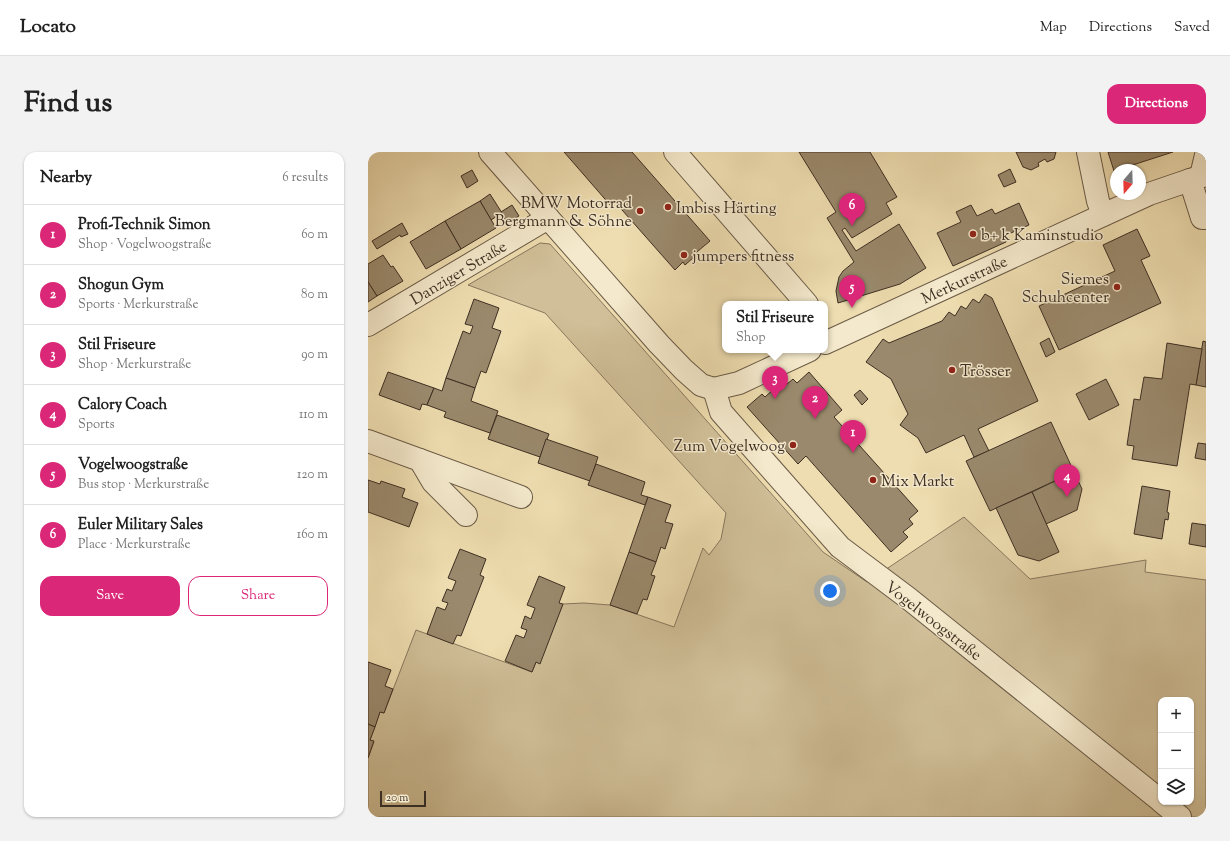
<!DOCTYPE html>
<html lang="en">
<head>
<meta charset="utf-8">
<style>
  body { margin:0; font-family:"Sorts Mill Goudy",serif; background:#f2f2f2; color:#222 }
  .controls { position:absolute; right:12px; bottom:12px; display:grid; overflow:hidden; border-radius:8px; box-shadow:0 1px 3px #0004 }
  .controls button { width:36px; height:36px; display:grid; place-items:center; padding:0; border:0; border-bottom:1px solid #e0e0e0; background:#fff; color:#222; font:20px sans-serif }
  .compass { position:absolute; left:742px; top:12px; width:36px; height:36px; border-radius:50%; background:#fff; box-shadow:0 1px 3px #0004; rotate:199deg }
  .scale { position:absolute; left:12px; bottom:10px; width:46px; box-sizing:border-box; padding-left:4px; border:2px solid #3e2f23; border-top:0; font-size:11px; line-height:14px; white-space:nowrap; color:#3e2f23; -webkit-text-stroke:3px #f4e9cc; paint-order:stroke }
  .you { position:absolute; left:462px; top:439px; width:14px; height:14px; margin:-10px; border:3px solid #fff; border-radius:50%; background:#1a73e8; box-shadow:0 0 0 6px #1a73e833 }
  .badge { display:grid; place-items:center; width:26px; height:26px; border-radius:50%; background:#db2777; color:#fff; font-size:13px; font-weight:700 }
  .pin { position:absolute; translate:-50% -33px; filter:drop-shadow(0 1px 2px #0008) }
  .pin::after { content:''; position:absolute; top:21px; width:14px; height:12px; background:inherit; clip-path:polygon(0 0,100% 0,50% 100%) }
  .popup { position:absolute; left:354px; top:149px; width:106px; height:52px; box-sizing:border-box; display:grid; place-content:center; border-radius:8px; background:#fff; filter:drop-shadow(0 1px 3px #0005); font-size:13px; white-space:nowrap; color:#767676 }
  .popup b { font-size:15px; color:#222 }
  .popup::after { content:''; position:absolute; left:50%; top:100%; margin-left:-8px; border:8px solid transparent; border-top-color:#fff }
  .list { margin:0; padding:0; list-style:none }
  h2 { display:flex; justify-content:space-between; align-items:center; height:52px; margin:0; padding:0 16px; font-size:17px }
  h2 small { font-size:13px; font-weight:400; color:#767676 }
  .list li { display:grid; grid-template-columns:26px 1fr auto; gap:12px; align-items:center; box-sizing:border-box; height:60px; padding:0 16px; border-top:1px solid #e0e0e0 }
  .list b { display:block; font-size:15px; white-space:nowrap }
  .list p { margin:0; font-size:13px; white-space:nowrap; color:#767676 }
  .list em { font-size:13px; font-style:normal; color:#767676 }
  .actions { display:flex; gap:8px; padding:12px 16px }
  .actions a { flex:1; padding:9px 0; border:1px solid #db2777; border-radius:12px; text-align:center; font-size:14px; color:#db2777 }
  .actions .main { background:#db2777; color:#fff }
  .icon { flex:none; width:22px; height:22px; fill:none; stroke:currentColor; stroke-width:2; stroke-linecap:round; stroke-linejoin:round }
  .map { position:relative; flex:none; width:838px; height:665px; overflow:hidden; border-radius:12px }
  header { display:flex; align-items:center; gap:24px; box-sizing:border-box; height:56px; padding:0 20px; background:#fff; border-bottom:1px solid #e0e0e0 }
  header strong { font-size:19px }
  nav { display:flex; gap:22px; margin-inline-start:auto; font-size:14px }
  .intro { display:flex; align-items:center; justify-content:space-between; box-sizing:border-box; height:96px; padding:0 24px }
  h1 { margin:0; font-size:28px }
  .button { padding:10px 18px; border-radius:12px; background:#db2777; color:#fff; font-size:14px; font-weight:700 }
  main { display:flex; gap:24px; padding:0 24px }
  aside { flex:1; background:#fff; border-radius:12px; box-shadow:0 1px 3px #0004 }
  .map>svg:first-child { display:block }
  .green { fill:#d0bf98; stroke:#87775e; fill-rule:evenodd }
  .building { fill:#9a896c; stroke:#3e2f23 }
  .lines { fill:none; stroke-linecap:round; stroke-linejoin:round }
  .minor-casing { stroke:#6a5a46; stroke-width:24 }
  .minor { stroke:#f4e9cc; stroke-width:22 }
  .poi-dot { fill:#8f2418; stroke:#f4e9cc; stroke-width:1.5 }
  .labels { text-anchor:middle; stroke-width:3; stroke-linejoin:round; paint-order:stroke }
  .poi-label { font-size:16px; fill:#3e2f23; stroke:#f4e9cc; text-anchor:start }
  .street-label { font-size:16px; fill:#3e2f23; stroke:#f4e9cc }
</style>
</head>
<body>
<header>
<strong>Locato</strong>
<nav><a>Map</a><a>Directions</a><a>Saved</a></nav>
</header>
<div class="intro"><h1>Find us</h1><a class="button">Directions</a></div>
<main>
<aside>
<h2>Nearby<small>6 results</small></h2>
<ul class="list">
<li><span class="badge">1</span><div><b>Profi-Technik Simon</b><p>Shop · Vogelwoogstraße</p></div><em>60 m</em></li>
<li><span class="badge">2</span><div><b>Shogun Gym</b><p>Sports · Merkurstraße</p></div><em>80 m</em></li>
<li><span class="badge">3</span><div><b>Stil Friseure</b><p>Shop · Merkurstraße</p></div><em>90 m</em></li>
<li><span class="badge">4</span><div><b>Calory Coach</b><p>Sports</p></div><em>110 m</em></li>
<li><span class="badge">5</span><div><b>Vogelwoogstraße</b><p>Bus stop · Merkurstraße</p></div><em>120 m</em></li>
<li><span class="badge">6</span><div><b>Euler Military Sales</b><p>Place · Merkurstraße</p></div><em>160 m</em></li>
</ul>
<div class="actions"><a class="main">Save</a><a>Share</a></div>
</aside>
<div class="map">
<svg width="838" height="665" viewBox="0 0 838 665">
  <rect width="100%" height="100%" fill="#eeddb0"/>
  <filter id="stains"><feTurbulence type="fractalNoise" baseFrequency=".005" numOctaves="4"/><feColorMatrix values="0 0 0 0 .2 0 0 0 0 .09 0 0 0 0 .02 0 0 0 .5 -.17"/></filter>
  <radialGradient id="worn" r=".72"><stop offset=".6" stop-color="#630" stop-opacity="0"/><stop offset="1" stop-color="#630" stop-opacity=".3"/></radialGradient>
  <path class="green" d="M 172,91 L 182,92 L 455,400 L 499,430 L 596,365 L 662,427 L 778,408 L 777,420 L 838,428 L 838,665 L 0,665 L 0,606 L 6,590 L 2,588 L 12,560 L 16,561 L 48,478 L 164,520 L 168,510 L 171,511 L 195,452 L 216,451 L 242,453 L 306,475 L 335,396 L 341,403 L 353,387 L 358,361 L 177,161 L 100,133 ZM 793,548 L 823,548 L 823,650 L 793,650 Z"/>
  <g class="building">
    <polygon points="196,0 264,0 342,89 324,104 325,106 317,113 315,110 307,118 247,50 243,54"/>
    <polygon points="431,0 502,0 529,45 518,51 524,62 484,86 477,76 474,78 488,99 531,72 558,116 532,132 470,151 468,139 471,125 475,119 486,110 459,66 468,60"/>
    <polygon points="648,0 688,0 686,7 679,10 677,7 670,11 671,14 663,18 655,15"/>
    <polygon points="740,0 805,0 746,19"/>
    <polygon points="642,17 648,30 636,35 630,23"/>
    <polygon points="104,18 110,29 99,36 93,24"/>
    <polygon points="122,42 134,61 123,68 112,49"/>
    <polygon points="112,49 128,76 93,97 77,69"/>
    <polygon points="651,51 661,73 636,84 638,90 585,114 569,81 593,70 588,60 603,53 609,64 624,57 627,62"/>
    <polygon points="144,53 151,64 139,71 133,60"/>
    <polygon points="77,69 93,97 58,117 42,90"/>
    <polygon points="34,71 40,82 33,85 32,83 9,97 4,89"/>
    <polygon points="769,77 782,104 773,108 793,151 691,198 671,154 747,119 735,93"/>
    <polygon points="15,103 23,115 25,114 35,129 9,144 0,130 0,112"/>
    <polygon points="0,130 9,144 0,150"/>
    <polygon points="617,142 624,146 670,249 610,277 621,299 606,305 596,283 558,301 550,286 532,273 540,262 523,227 498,210 515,187 521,191 574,169 581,160 587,164 593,154 598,157 605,147 611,151"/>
    <polygon points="106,147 131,156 124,176 133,179 118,221 113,219 107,236 78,226 95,179 102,182 105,174 97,172"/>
    <polygon points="681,186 687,200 678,205 672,191"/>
    <polygon points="835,189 838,190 838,235 828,233"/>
    <polygon points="799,191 834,197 828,233 822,232 809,314 764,307 766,294 759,293 766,247 772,248 776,225 794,227"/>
    <polygon points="20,220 66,236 59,253 54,252 52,258 11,243"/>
    <polygon points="441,220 474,258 466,265 550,359 541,367 545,372 535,380 540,385 523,400 438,304 430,312 379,255 394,242 397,245 409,234 412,238 425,227 429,231"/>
    <polygon points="78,226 107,236 103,249 130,259 122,281 76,265 78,260 59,253 66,236 74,239"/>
    <polygon points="738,227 751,253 721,268 708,242"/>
    <polygon points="492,238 500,247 494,253 486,243"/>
    <polygon points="129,263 181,282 172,305 120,287"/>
    <polygon points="683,270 706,320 622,359 598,309"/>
    <polygon points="178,287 230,305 222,329 170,311"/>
    <polygon points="830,291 838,292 838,308 827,306"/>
    <polygon points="228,312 277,330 273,343 280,345 277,353 220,333"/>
    <polygon points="706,320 714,337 709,358 678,372 664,340"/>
    <polygon points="0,328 12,332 13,329 37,337 34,345 50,351 41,375 0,360"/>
    <polygon points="774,334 802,339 799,360 801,361 800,368 797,367 794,387 766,382"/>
    <polygon points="664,340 691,400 671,409 650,403 628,356"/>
    <polygon points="280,345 303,353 297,370 305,372 297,397 293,395 288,410 261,400"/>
    <polygon points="824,371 838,373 838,395 821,392"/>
    <polygon points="92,397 118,407 112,423 116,425 93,484 89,483 85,492 59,482 69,455 77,458 80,451 74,449 79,437 84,439 88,429 80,426"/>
    <polygon points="261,400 288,410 283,423 287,424 279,448 275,447 269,462 242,453"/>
    <polygon points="171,424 197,435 191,451 195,452 172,512 168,510 164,520 137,509 148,483 156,486 159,478 153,476 157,464 163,467 167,456 159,453"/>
    <polygon points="0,510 23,518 17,534 25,537 16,561 12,560 7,575 0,572"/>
    <polygon points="0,572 7,575 2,588 6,589 0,606"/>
  </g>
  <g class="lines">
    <defs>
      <g id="minor">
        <polyline points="122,0 291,192 316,218 333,233 346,237 371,231 442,198"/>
        <polyline points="307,0 439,152"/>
        <polyline points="720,0 730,49 735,63"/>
        <polyline points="833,24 838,3"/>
        <polyline points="822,28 834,66 838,66"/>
        <polyline points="0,173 180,66"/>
        <polyline points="457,191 781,42 822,28 838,23"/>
        <polyline points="346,237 353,260 472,395 540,446 793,649"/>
        <polyline points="0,289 52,308 65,330 98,363"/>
        <polyline points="52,308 153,345"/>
        <polyline points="794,650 812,665"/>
      </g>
    </defs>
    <use href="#minor" class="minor-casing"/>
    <use href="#minor" class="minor"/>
  </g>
  <g class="poi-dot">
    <circle cx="300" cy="55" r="4"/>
    <circle cx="272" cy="59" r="4"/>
    <circle cx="605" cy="82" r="4"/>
    <circle cx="316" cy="103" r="4"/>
    <circle cx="749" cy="135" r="4"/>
    <circle cx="584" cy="218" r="4"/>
    <circle cx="425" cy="293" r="4"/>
    <circle cx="505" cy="328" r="4"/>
  </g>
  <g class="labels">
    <g class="poi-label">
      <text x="264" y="56" text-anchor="end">BMW Motorrad<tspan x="264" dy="18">Bergmann &amp; Söhne</tspan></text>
      <text x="308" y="61">Imbiss Härting</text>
      <text x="613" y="88">b+ k Kaminstudio</text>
      <text x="324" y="109">jumpers fitness</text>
      <text x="741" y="132" text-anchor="end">Siemes<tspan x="741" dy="18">Schuhcenter</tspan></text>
      <text x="592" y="224">Trösser</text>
      <text x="417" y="299" text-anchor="end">Zum Vogelwoog</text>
      <text x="513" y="334">Mix Markt</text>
    </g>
    <g class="street-label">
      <text transform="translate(90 120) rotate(-31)" y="6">Danziger Straße</text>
      <text transform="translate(596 127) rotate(-25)" y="6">Merkurstraße</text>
      <text transform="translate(566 468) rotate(38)" y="6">Vogelwoogstraße</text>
    </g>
  </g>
  <rect width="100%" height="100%" filter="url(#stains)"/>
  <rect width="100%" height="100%" fill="url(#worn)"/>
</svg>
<div class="controls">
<button>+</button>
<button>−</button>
<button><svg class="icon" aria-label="layers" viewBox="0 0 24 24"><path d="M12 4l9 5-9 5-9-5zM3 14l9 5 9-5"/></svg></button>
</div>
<svg class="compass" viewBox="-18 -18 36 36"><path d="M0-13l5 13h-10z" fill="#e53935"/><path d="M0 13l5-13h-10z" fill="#767676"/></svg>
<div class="scale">20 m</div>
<div class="you"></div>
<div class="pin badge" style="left:485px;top:301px">1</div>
<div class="pin badge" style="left:447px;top:267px">2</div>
<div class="pin badge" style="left:407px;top:247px">3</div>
<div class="popup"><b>Stil Friseure</b>Shop</div>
<div class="pin badge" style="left:699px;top:345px">4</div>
<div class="pin badge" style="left:484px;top:156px">5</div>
<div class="pin badge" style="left:484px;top:74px">6</div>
</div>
</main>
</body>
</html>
